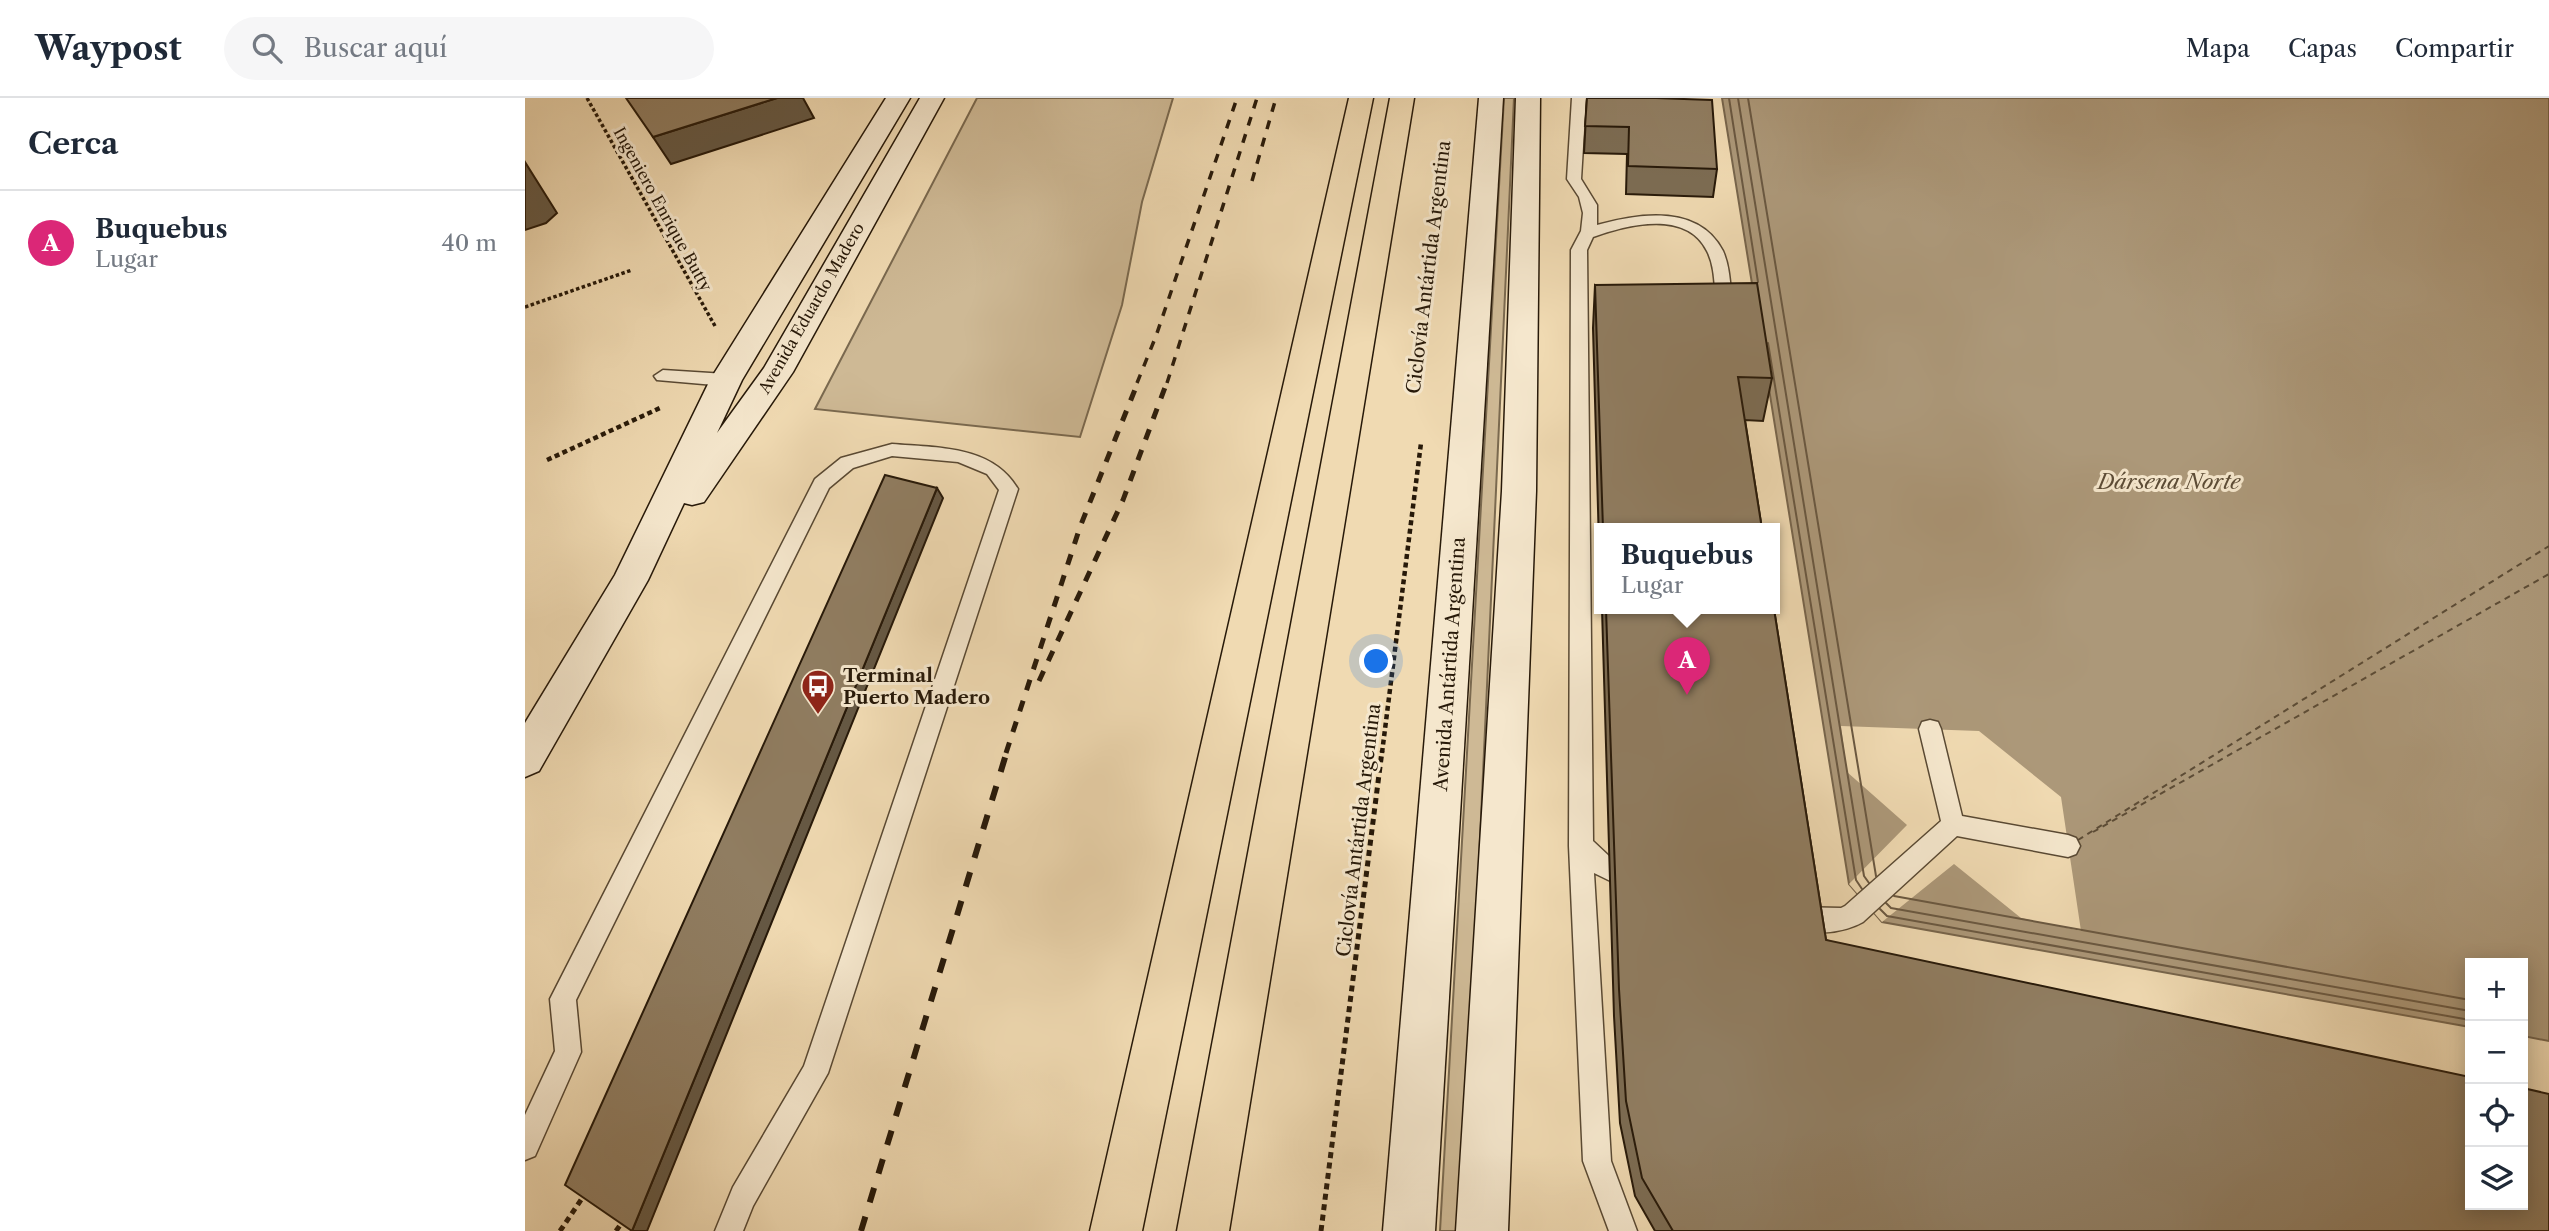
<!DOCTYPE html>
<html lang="es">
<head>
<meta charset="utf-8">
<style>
  body { margin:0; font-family:"Libre Caslon Text",serif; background:#f6f6f7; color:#1f2937 }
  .controls { position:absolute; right:21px; bottom:21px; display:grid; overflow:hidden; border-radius:0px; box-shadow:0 4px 18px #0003 }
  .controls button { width:63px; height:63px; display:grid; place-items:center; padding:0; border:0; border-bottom:2px solid #e0e1e3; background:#fff; color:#1f2937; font:35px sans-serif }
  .you { position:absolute; left:852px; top:564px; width:24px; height:24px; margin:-18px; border:5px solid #fff; border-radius:50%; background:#1a73e8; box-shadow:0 0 0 10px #1a73e833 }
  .badge { display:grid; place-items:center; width:46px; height:46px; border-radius:50%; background:#db2777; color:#fff; font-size:23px; font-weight:700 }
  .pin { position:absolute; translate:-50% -58px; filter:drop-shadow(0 2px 4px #0008) }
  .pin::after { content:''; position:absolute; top:37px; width:24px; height:21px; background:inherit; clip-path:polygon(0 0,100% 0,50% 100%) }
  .popup { position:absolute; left:1069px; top:425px; width:186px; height:91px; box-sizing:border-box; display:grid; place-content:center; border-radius:0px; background:#fff; filter:drop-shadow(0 2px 5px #0005); font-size:23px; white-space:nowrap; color:#747a83 }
  .popup b { font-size:26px; color:#1f2937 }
  .popup::after { content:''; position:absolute; left:50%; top:100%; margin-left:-14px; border:14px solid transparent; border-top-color:#fff }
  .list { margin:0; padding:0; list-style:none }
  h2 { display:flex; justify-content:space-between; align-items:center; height:91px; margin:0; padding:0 28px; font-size:30px }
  h2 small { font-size:23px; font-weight:400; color:#747a83 }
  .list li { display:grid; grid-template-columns:46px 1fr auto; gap:21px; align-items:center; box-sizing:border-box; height:105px; padding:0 28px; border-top:2px solid #e0e1e3 }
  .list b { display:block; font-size:26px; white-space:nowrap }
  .list p { margin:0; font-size:23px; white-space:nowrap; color:#747a83 }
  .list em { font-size:23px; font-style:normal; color:#747a83 }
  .icon { flex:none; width:38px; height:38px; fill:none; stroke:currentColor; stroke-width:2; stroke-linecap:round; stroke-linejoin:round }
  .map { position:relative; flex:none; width:2024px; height:1133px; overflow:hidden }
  header { display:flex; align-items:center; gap:42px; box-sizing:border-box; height:98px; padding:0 35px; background:#fff; border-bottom:2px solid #e0e1e3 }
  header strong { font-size:33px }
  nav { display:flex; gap:38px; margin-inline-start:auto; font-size:24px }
  .search { width:490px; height:63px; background:#f6f6f7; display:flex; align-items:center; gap:18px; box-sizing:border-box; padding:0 24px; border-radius:38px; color:#747a83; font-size:26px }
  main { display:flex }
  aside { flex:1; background:#fff }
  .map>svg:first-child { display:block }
  .green { fill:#ceb995; stroke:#7a694f; stroke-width:2 }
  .water { fill:#ac9879; stroke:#77654c; stroke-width:2 }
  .pier { fill:#f0dab2 }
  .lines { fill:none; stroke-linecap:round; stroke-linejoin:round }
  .shore { stroke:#6a5841; stroke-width:2 }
  .ferry { stroke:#5c4c36; stroke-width:2; stroke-dasharray:6 5; stroke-linecap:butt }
  .service-casing { stroke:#594933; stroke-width:3 }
  .secondary-casing { stroke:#271909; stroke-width:3 }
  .motorway-casing { stroke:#271909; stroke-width:3 }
  .path-far2 { stroke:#271909; stroke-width:3.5; stroke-dasharray:3.5 2.5; stroke-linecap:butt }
  .path-far1 { stroke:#271909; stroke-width:4.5; stroke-dasharray:5 3.5; stroke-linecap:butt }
  .path { stroke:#271909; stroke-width:5; stroke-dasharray:6 4.5; stroke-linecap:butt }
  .service { fill:#f5e7cd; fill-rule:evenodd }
  .secondary { fill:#f5e7cd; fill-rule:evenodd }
  .motorway { fill:#f0dab2; fill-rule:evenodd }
  .rail-far2 { stroke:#271909; stroke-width:3.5; stroke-dasharray:9 9; stroke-linecap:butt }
  .rail-far1 { stroke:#271909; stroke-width:5; stroke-dasharray:11 11; stroke-linecap:butt }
  .rail { stroke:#271909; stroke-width:6; stroke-dasharray:15 15; stroke-linecap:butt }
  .wall { fill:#7c6c53; stroke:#271909; stroke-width:2 }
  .shaded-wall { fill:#655844; stroke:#271909; stroke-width:2 }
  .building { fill:#907d61; stroke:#271909; stroke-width:2 }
  .labels { text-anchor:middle; stroke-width:6; stroke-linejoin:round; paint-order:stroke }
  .far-street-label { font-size:16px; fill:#271909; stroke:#f5e7cd }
  .street-label { font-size:19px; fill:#271909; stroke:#f5e7cd }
  .poi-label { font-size:19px; font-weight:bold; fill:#271909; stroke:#f5e7cd; text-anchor:start }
  .water-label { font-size:21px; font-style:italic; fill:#5c4c36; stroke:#f5e7cd }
</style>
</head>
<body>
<header>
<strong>Waypost</strong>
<div class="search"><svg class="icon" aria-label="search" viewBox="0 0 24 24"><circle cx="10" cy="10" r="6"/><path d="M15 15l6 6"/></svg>Buscar aquí</div>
<nav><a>Mapa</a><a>Capas</a><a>Compartir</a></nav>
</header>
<main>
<aside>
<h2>Cerca<small></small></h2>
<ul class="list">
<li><span class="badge">A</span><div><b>Buquebus</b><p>Lugar</p></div><em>40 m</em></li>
</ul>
</aside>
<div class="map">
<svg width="2024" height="1133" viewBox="0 0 2024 1133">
  <rect width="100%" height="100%" fill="#f0dab2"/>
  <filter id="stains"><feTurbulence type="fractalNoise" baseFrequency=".00286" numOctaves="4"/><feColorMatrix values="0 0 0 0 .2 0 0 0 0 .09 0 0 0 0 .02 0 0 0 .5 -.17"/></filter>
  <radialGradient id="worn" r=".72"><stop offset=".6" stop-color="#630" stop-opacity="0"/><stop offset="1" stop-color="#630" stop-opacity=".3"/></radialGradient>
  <g class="green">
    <polygon points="452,0 648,0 617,104 597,207 555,339 290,311"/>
    <polygon points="979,0 989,0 937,1133 915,1133"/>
  </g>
  <polygon class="water" points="1197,0 2024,0 2024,943 1998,938 1998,865 1945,865 1945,929 1357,824 1324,786"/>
  <polygon class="pier" points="1316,628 1454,633 1536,699 1556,833 1496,820 1429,766 1357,824 1324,786 1382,727 1322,674"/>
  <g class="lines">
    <g class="shore">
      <polyline points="1204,0 1233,184"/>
      <polyline points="1213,0 1339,778 1344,785"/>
      <polyline points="1223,0 1351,778"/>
      <polyline points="1243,245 1331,782 1337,791"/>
      <polyline points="1369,798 1945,902"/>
      <polyline points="1361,805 1366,810 1945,913"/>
      <polyline points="1355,811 1362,818 1945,922"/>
    </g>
    <g class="ferry">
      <polyline points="1568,734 2024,476"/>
      <polyline points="1553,742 2024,448"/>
    </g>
    <defs>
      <g id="service">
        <path d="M 1047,0 L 1061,0 L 1056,81 L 1072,107 L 1072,127 C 1114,115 1174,106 1198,153 C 1206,171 1205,193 1208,212 L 1200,217 L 1192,212 C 1189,193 1191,170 1182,153 C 1161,111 1102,127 1068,139 L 1062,152 L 1068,743 L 1084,758 L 1118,776 L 1122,784 L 1118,792 L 1110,795 L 1069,775 L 1086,1063 L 1112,1133 L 1084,1133 L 1058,1063 L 1044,748 L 1046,152 L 1056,133 L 1058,115 L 1054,99 L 1042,81 Z"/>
        <polygon points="138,272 201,276 210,282 201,288 132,282 129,278"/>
        <path d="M 367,346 C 413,350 467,347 493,391 L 303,975 L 228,1108 L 218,1133 L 190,1133 L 208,1089 L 279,968 L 474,392 L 462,376 L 433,364 L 367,358 L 328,370 L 304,390 L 51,902 L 56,954 L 10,1058 L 0,1062 L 0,1017 L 30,953 L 25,901 L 290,381 L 316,360 Z"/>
        <path d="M 1405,622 L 1413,624 L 1416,631 L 1437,718 L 1543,737 L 1551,740 L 1555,748 L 1551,756 L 1543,759 L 1432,738 L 1338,824 C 1317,836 1284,838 1261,829 L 1258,821 L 1261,813 L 1270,809 L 1316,810 L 1320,808 L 1416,723 L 1394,631 L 1397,624 Z"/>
      </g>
      <g id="secondary">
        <polygon points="361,0 385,0 217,282 192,335 239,270 395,0 419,0 268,274 179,404 167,407 159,405 123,482 14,673 0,679 0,625 90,477 185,282"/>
        <polygon points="954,0 978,0 910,1133 858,1133"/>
        <polygon points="991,0 1015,0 1011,393 983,1133 931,1133 977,393"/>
      </g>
      <g id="motorway">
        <polygon points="824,0 848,0 617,1133 565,1133"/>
        <polygon points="865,0 889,0 704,1133 652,1133"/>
      </g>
    </defs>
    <use href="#service" class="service-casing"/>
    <use href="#secondary" class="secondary-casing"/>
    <use href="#motorway" class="motorway-casing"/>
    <g class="path-far2">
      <polyline points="62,0 190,228"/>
      <polyline points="0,209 107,172"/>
    </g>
    <g class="path-far1">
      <polyline points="22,362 135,310"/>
      <polyline points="857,655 896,345"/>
    </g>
    <g class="path">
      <polyline points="35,1133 60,1096"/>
      <polyline points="91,1133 98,1123"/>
      <polyline points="796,1133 857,653"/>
    </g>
    <use href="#service" class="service"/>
    <use href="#secondary" class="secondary"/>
    <use href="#motorway" class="motorway"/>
    <g class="rail-far2">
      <polyline points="727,83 751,0"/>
      <polyline points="612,285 631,238 712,0"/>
      <polyline points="642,285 732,0"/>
    </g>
    <g class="rail-far1">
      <polyline points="514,583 598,402 642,284"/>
      <polyline points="481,655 555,429 613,284"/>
    </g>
    <polyline class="rail" points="336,1133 482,653"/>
  </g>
  <g class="wall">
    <polygon points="1062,0 1192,71 1188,99 1101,96 1102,56 1059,55"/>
    <polygon points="1070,187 1247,280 1238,323 1220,322 1237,431 1074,431 1074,447 1068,230"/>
    <polygon points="1077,511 1249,511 1301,842 2024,1133 1130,1133 1110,1098 1095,1025 1089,918"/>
  </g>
  <g class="shaded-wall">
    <polygon points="252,0 278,0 289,20 146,66 128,39"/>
    <polygon points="0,64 32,115 21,125 0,132"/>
    <polygon points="412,390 418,400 122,1133 107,1133"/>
  </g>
  <g class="building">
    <polygon points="101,0 252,0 128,39"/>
    <polygon points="1062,0 1131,0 1187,2 1192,71 1103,68 1104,29 1060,28"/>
    <polygon points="1232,185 1247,280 1213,279 1237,431 1078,431 1070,187"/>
    <polygon points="360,377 412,390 107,1133 40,1087"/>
    <polygon points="1081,511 1249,511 1301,842 1945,979 1945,1107 1998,1107 1998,990 2024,996 2024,1133 1148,1133 1117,1080 1101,1003 1094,891"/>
  </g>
  <defs>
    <symbol id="bus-pin" viewBox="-11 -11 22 30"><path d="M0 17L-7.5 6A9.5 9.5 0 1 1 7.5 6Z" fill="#8f2418" stroke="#f5e7cd"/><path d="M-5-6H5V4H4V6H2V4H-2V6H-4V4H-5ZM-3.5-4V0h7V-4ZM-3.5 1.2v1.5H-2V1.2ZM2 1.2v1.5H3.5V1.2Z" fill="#fff"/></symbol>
  </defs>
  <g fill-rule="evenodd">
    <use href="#bus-pin" x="274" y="569" width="38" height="52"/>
  </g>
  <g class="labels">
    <g class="far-street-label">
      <text transform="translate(138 111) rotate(61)" y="6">Ingeniero Enrique Butty</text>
      <text transform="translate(286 210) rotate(-60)" y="6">Avenida Eduardo Madero</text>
    </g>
    <g class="street-label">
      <text transform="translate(903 169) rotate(-83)" y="7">Ciclovía Antártida Argentina</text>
      <text transform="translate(924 566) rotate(-86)" y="7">Avenida Antártida Argentina</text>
      <text transform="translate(833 732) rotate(-83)" y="7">Ciclovía Antártida Argentina</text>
    </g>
    <g class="poi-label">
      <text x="318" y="584">Terminal<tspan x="318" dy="22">Puerto Madero</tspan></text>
    </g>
    <g class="water-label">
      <text x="1644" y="391">Dársena Norte</text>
    </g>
  </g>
  <rect width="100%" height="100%" filter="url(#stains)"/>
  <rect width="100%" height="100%" fill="url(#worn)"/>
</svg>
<div class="controls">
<button>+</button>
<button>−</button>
<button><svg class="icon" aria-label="locate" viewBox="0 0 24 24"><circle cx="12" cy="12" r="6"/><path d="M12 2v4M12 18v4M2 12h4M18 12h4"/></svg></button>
<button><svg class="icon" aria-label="layers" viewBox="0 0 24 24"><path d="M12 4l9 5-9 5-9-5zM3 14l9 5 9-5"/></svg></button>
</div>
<div class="you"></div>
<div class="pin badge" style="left:1162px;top:597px">A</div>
<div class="popup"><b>Buquebus</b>Lugar</div>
</div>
</main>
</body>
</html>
